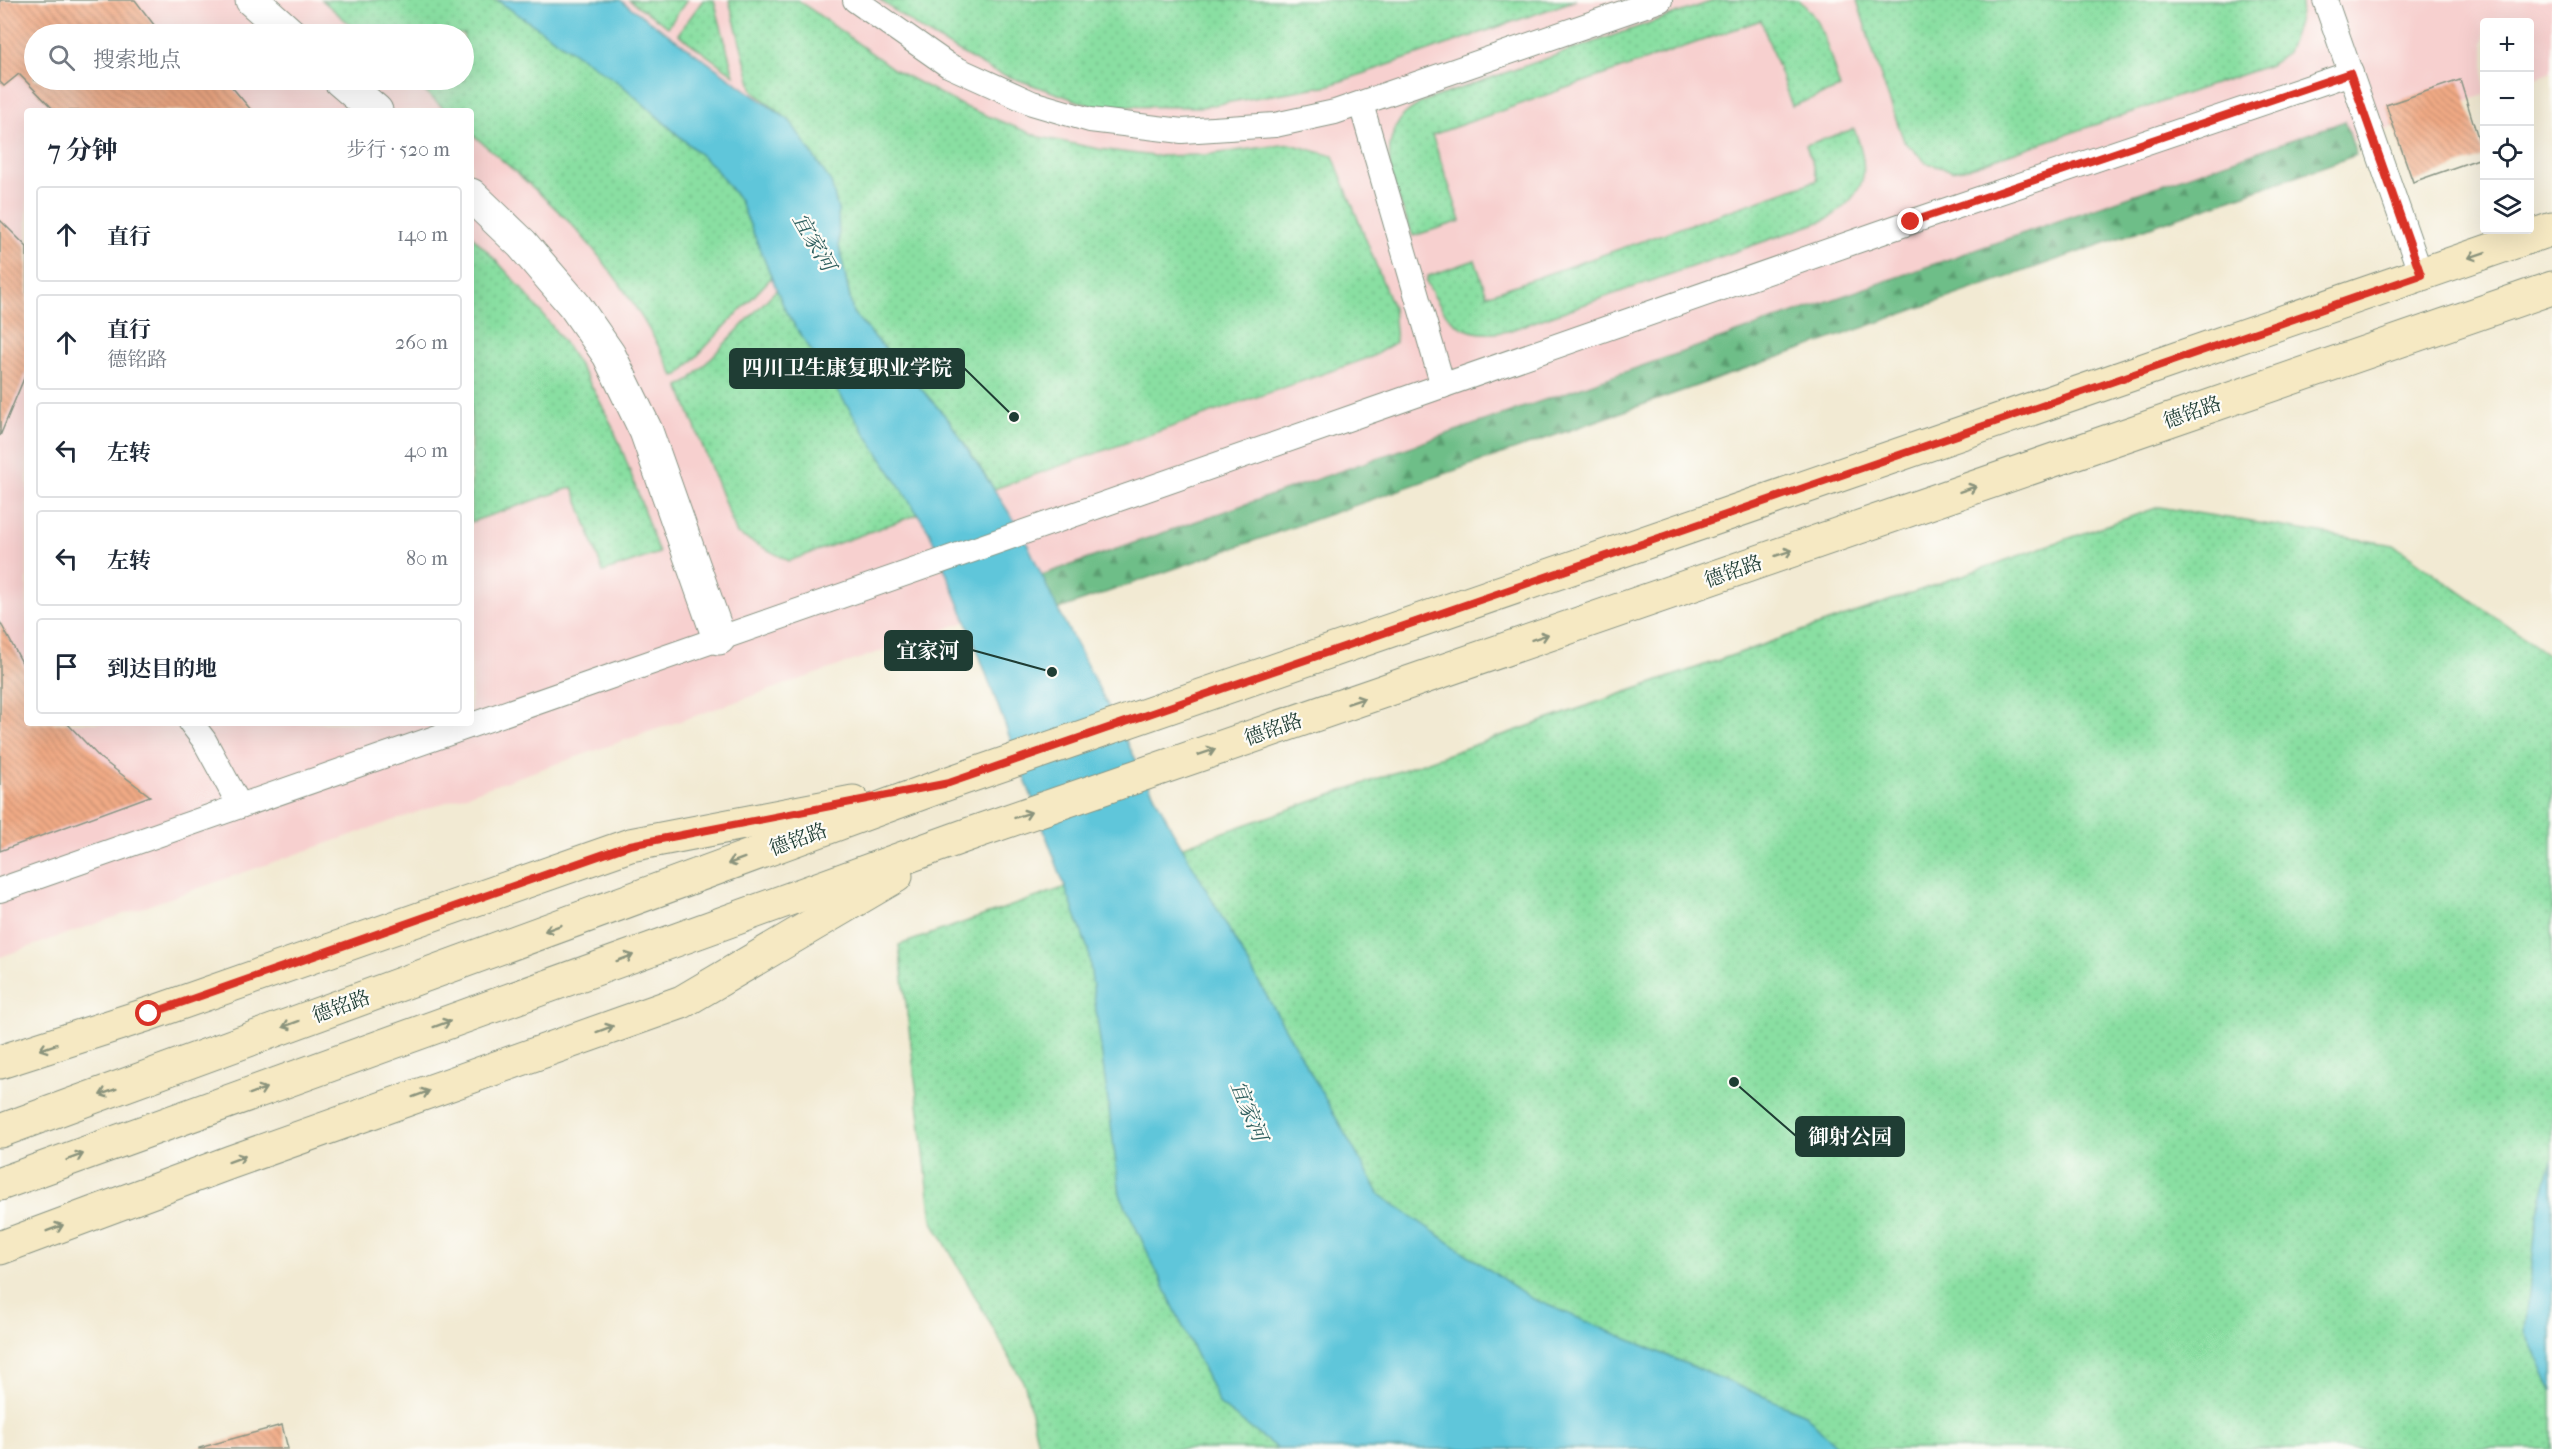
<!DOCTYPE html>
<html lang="zh">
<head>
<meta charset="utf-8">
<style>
  body { margin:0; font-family:"IM FELL French Canon","Noto Serif SC",serif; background:#f6f6f7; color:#1f2937 }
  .controls { position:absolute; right:18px; top:18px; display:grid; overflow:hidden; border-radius:6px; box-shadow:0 6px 24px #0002 }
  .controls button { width:54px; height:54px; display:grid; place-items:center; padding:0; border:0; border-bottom:2px solid #e0e1e3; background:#fff; color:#1f2937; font:30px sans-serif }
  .stop { position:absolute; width:18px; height:18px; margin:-14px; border:4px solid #d93025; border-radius:50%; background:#fff }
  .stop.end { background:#d93025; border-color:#fff; box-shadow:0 2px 6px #0008 }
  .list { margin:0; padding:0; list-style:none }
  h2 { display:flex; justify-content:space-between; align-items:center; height:78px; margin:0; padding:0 24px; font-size:26px }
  h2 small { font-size:20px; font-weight:400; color:#747a83 }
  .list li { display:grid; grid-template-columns:39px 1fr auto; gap:18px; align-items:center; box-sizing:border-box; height:96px; margin:0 12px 12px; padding:0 12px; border:2px solid #e0e1e3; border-radius:6px }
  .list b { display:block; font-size:22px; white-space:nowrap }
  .list p { margin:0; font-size:20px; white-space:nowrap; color:#747a83 }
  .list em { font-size:20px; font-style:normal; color:#747a83 }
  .icon { flex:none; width:33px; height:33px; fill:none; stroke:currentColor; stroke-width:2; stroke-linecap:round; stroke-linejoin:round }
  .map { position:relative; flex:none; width:2552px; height:1449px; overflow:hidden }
  .search { position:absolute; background:#fff; box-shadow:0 6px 24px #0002; left:24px; top:24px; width:450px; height:66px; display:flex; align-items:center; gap:15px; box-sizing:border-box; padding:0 21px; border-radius:33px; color:#747a83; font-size:22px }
  .panel { position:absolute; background:#fff; box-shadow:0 6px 24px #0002; left:24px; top:108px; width:450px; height:618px; border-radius:6px }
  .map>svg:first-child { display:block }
  .built { fill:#f7d0cf; fill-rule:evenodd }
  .grass { fill:url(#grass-dots); stroke:#548e6b; stroke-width:1.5 }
  .forest { fill:url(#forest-firs); stroke:#467e5e; stroke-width:1.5 }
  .water { fill:#5ec6da; stroke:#3e8287; stroke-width:1.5 }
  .building { fill:url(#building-back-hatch) }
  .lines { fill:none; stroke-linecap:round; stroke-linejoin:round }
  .lane-casing { stroke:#889484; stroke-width:26 }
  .street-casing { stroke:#889484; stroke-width:35 }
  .secondary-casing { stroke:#889484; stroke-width:35 }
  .lane { stroke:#fff; stroke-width:24 }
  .street { stroke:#fff; stroke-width:33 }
  .secondary { stroke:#f6e9c3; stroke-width:33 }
  .oneway { stroke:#8a937c }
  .route { stroke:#d93025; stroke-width:8 }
  .labels { text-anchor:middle; stroke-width:4.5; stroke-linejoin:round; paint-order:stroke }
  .street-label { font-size:20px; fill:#1f3d34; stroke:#fdfcf7 }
  .water-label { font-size:21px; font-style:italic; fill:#2f5f5e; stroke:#fdfcf7 }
  .leader { fill:none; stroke:#1f3d34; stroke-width:2 }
  .callout-dot { fill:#1f3d34; stroke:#fdfcf7; stroke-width:2 }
  .callout { fill:#1f3d34; stroke:#1f3d34; stroke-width:2 }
  .callout-label { font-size:21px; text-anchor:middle; font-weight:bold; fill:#fff }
</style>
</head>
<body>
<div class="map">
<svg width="2552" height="1449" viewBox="0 0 2552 1449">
  <defs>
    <pattern id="grass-dots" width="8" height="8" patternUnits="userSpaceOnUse" patternTransform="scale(1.5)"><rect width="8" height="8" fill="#89dfa2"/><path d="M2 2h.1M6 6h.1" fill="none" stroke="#76c08c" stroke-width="1.8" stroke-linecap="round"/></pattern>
    <pattern id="forest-firs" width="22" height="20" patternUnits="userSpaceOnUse" patternTransform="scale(1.5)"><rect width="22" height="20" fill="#6ebe88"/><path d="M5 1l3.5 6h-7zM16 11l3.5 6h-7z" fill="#5a9c70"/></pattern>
    <pattern id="building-back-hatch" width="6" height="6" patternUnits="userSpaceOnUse" patternTransform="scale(1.5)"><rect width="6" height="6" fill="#f1aa85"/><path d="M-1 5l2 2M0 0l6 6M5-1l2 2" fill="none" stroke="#c38c6e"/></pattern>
  </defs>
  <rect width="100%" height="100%" fill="#fdfcf7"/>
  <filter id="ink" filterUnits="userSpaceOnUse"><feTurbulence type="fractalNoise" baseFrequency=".0167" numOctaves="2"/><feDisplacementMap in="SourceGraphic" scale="12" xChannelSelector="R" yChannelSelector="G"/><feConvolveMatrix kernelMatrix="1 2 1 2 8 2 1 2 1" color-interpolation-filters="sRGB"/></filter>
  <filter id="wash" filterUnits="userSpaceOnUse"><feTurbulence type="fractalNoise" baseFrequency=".008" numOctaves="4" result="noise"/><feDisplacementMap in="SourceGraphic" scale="24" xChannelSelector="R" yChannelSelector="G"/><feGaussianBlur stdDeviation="1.35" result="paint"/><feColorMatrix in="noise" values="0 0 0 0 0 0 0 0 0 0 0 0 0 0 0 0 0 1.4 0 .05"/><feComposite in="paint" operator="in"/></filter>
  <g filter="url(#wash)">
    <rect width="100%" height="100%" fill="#f2ead3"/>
    <path class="built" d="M 0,0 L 2552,0 L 2552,72 L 2530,80 L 2530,22 L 2484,22 L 2484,95 L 0,957 ZM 34,34 L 464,34 L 464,80 L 34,80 ZM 27,111 L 471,111 L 471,723 L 27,723 Z"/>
    <g class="grass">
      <path d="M 322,0 L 497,0 L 622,85 L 714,167 L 740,201 L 772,277 L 679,375 L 674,376 C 648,323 615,272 575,228 C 543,194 506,164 471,133 L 471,111 L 447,111 L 411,80 L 464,80 L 464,34 L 361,34 Z"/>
      <polygon points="629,0 687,0 668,27"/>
      <polygon points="703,0 714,0 734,75 678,34"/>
      <polygon points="729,0 798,0 895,70 963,106 1040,137 1099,149 1154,156 1204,155 1290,144 1333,156 1393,308 1396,342 1371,357 994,489 948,419 853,313 839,246 838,210 790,121 753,91"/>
      <polygon points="880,0 1576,0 1330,85 1201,107 1092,106 993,71 923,31"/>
      <path d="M 1716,0 L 1798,0 C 1824,18 1830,59 1840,88 L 1792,106 L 1761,20 L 1432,135 L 1461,221 L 1413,236 C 1399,198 1373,152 1404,115 C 1409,110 1418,105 1424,101 Z"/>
      <polygon points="1857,0 2301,0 2302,3 2297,26 2287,53 2270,65 1968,168 1952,171 1927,163 1904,141 1879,71"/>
      <path d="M 1854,129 C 1872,172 1866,193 1828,219 L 1508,331 C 1462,341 1445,320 1426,281 L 1428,276 L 1475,260 L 1487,295 L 1818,180 L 1806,145 Z"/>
      <path d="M 471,235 C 530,293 582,357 615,433 C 632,472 644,514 659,553 L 603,572 L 573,487 L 471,522 Z"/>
      <polygon points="777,289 786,312 919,514 789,561 737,534 679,386 688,382"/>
      <polygon points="2159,507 2394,545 2547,654 2552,660 2552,1449 1039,1449 1025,1385 932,1220 899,945"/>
    </g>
    <polygon class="forest" points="2345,121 2356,155 1056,610 1042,575"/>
    <g class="water">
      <polygon points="497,0 620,0 790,121 831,182 838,210 839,246 853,313 948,419 1023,534 1053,600 1174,833 1380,1195 1531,1298 1805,1414 1839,1449 1278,1449 1220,1405 1120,1194 1088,949 971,633 929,531 786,312 740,201 714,167 622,85"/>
      <polygon points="2552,1159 2552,1392 2525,1331 2537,1216"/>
    </g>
    <g id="blocks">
      <g class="building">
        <polygon points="0,0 135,0 161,34 34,34 34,80 226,80 252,111 55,111 19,74 4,86 0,82"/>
        <polygon points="183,28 188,34 171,34"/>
        <polygon points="2460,80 2484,157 2413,182 2386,105"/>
        <polygon points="0,220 27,247 27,371 0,436"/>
        <polygon points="0,622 27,672 27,723 67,723 100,758 150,796 0,851"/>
        <polygon points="282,1425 288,1449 199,1449 199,1448"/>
      </g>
    </g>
  </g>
  <g filter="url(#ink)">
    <use href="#blocks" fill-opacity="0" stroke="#889484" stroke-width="1.5"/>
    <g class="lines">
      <defs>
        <g id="lane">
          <polyline points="855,0 948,65 1032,103 1090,120 1182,131 1275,125 1335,112 1660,0"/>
          <polyline points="2325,0 2421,275"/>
          <polyline points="1361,104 1443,386"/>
          <polyline points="191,723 204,740 240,806"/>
          <polyline points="0,890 1911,222 2351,73"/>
        </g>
        <g id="street">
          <polyline points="252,0 290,34"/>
          <polyline points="340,80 376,111"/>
          <polyline points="471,195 522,244 575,306 609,355 646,431 719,638"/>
        </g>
        <g id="secondary">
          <polyline points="0,1062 149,1014 630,845 853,802"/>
          <polyline points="0,1131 949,783 2552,229"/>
          <polyline points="0,1184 967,835 2552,288"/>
          <polyline points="0,1248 231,1162 682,1002 896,876"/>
        </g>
      </defs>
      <use href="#lane" class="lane-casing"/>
      <use href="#street" class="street-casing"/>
      <use href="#secondary" class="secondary-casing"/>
      <use href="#lane" class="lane"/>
      <use href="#street" class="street"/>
      <use href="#secondary" class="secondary"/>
    </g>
    <defs><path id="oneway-shaft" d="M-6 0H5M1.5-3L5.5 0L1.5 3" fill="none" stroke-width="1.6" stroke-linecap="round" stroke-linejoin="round" transform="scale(1.5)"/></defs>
    <g class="oneway">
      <use href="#oneway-shaft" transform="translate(2477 255) rotate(161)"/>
      <use href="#oneway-shaft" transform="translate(1968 489) rotate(-19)"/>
      <use href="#oneway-shaft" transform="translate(1784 553) rotate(-19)"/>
      <use href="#oneway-shaft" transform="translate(1540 637) rotate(-19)"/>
      <use href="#oneway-shaft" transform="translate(1356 701) rotate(-19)"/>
      <use href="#oneway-shaft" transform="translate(1207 752) rotate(-19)"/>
      <use href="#oneway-shaft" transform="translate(1023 815) rotate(-19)"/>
      <use href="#oneway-shaft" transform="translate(736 861) rotate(160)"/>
      <use href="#oneway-shaft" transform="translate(553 928) rotate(160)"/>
      <use href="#oneway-shaft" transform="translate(625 958) rotate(-20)"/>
      <use href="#oneway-shaft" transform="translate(291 1024) rotate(160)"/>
      <use href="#oneway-shaft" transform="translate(442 1024) rotate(-20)"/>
      <use href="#oneway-shaft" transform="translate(605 1029) rotate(-20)"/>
      <use href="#oneway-shaft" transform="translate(48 1047) rotate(162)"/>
      <use href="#oneway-shaft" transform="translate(258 1091) rotate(-20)"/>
      <use href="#oneway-shaft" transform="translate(108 1092) rotate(160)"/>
      <use href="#oneway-shaft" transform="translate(421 1094) rotate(-20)"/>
      <use href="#oneway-shaft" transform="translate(75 1157) rotate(-20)"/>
      <use href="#oneway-shaft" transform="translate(237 1159) rotate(-20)"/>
      <use href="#oneway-shaft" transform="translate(55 1228) rotate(-21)"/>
    </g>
  </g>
  <g class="lines" filter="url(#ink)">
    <polyline class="route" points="149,1014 630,845 949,783 2421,275 2350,73 1911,222"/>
  </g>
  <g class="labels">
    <g class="street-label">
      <text transform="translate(2192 412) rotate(-19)" y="7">德铭路</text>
      <text transform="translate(1733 571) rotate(-19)" y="7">德铭路</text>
      <text transform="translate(1273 729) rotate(-19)" y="7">德铭路</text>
      <text transform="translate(798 839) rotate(-20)" y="7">德铭路</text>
      <text transform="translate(341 1006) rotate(-20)" y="7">德铭路</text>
    </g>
    <g class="water-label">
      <text transform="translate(814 242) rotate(60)" y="7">宜家河</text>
      <text transform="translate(1249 1111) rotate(68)" y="7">宜家河</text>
    </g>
  </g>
  <path class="leader" d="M1014 417L964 368M1052 672L972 650M1734 1082L1796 1136"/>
  <g class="callout-dot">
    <circle cx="1014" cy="417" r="6"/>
    <circle cx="1052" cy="672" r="6"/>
    <circle cx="1734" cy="1082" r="6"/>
  </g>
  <g class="callout">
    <rect x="730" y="349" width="234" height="39" rx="6"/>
    <rect x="885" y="631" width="87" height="39" rx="6"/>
    <rect x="1796" y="1117" width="108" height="39" rx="6"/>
  </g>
  <g class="callout-label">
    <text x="847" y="375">四川卫生康复职业学院</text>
    <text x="928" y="658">宜家河</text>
    <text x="1850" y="1144">御射公园</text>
  </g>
</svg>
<div class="controls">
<button>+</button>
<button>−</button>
<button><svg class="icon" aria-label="locate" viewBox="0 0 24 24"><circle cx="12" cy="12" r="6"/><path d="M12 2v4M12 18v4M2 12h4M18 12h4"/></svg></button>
<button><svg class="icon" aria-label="layers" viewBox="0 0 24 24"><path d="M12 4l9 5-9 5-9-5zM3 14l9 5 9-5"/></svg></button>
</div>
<div class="stop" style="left:149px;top:1014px"></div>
<div class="stop end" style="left:1911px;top:222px"></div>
<div class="search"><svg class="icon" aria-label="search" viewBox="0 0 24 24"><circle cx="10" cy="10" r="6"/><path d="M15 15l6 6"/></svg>搜索地点</div>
<section class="panel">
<h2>7 分钟<small>步行 · 520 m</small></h2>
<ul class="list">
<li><svg class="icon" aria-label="ahead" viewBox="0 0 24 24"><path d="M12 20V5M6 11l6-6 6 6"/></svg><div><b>直行</b></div><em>140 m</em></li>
<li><svg class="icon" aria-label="ahead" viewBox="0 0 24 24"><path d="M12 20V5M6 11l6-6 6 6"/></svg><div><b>直行</b><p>德铭路</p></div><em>260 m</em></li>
<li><svg class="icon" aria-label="left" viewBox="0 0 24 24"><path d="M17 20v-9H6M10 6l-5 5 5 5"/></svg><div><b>左转</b></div><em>40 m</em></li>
<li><svg class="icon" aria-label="left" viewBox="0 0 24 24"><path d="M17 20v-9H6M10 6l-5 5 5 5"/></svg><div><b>左转</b></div><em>80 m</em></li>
<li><svg class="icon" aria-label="arrive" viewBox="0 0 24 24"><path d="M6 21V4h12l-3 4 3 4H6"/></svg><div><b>到达目的地</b></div></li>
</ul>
</section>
</div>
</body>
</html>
